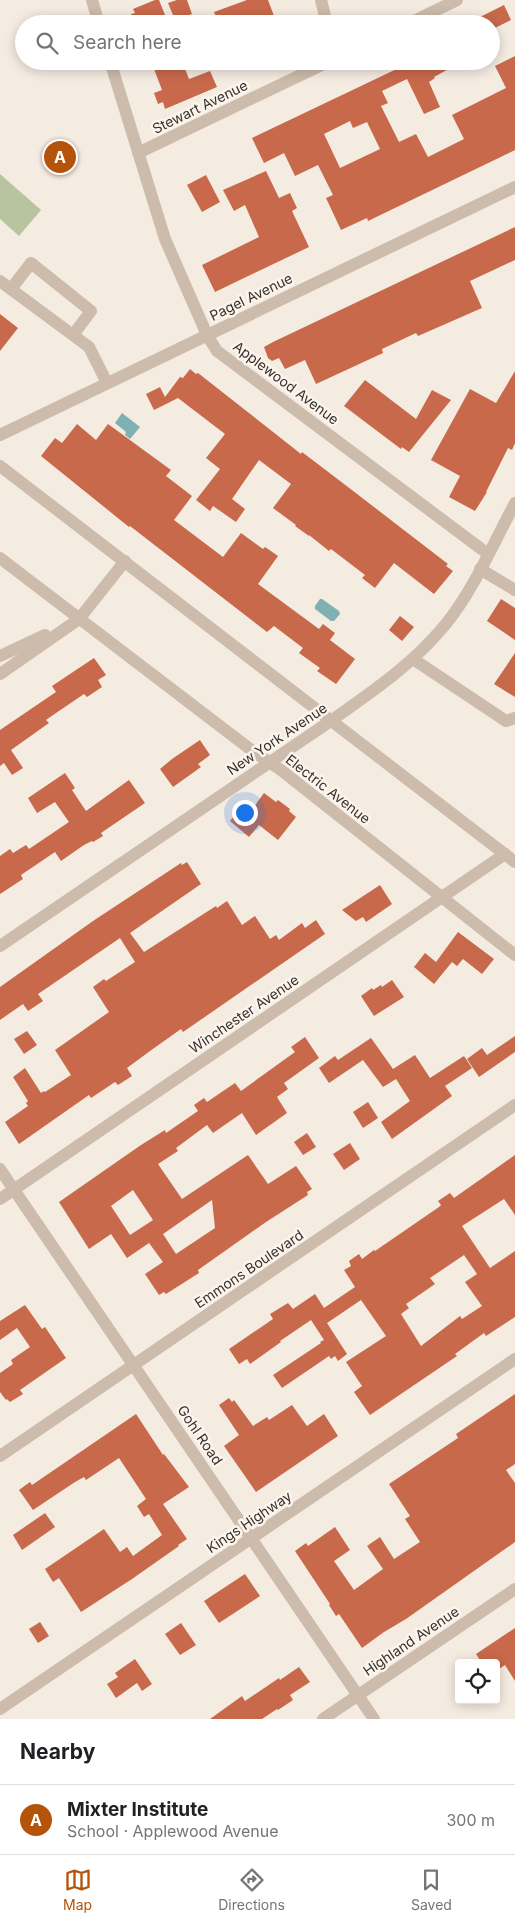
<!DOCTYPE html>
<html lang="en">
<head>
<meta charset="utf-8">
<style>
  body { margin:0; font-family:Inter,sans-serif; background:#f6f6f6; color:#202124 }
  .controls { position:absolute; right:15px; bottom:15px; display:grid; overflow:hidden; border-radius:5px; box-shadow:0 2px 12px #0003 }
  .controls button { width:45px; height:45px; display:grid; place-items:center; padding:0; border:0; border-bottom:1px solid #e0e0e0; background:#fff; color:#202124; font:25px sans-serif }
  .you { position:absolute; left:244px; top:812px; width:18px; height:18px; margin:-12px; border:4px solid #fff; border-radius:50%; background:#1a73e8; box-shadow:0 0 0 8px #1a73e833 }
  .badge { display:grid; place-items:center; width:32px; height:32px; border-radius:50%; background:#b45309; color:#fff; font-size:16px; font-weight:700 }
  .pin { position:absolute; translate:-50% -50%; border:2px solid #fff; box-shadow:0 1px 5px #0006 }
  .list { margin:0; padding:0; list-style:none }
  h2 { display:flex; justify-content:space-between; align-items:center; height:65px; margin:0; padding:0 20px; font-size:21px }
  h2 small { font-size:16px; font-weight:400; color:#757577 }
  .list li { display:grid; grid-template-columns:32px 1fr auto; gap:15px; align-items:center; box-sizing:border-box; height:70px; padding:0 20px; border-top:1px solid #e0e0e0 }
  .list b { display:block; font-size:19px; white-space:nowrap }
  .list p { margin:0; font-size:16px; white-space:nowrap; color:#757577 }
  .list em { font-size:16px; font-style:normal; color:#757577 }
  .icon { flex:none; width:28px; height:28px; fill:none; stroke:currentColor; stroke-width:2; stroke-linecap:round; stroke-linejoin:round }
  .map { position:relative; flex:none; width:515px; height:1719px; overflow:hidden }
  .search { position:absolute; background:#fff; box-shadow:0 2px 12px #0003; left:15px; right:15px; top:15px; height:55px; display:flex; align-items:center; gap:12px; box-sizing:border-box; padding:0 18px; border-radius:28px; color:#757577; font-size:19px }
  .sheet { height:135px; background:#fff }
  nav { display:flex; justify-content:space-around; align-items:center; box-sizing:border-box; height:70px; border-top:1px solid #e0e0e0; background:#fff; font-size:14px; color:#757577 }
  nav a { display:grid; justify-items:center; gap:2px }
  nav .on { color:#b45309 }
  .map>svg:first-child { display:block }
  .green { fill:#b8c4a0 }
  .water { fill:#7fb0b2 }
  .building { fill:#c8694b; fill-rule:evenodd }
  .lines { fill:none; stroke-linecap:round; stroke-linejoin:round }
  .minor { stroke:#cdbbac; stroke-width:12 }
  .labels { text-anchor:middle; stroke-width:5; stroke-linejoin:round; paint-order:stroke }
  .street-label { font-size:14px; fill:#3b302b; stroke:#fbf5ee }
</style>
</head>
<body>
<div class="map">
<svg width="515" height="1719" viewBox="0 0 515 1719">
  <rect width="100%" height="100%" fill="#f4ebe1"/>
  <polygon class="green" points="0,174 41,210 19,236 0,219"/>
  <g class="water">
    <polygon points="122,413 140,427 130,439 125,435 126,432 115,423"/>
    <polygon points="320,599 322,599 339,611 340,614 334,621 331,621 315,609 315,606"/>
  </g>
  <g class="building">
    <polygon points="155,0 159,0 165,15 144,24 135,24 131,14 135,13 133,9"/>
    <polygon points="177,0 187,0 192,14 175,20 168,3"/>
    <polygon points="247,0 268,0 277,24 219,24 214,12"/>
    <polygon points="504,5 511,20 491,30 491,24 466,24"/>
    <path d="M 515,56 L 515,150 L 368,221 L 367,218 L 341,230 L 326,198 L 333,195 L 318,165 L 295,176 L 284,153 L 264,163 L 252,138 L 405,65 L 403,61 L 463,61 L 434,77 L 435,78 L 429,82 L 440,107 L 424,114 L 407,79 L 382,91 L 388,103 L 381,106 L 399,142 L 416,134 L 428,157 L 464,139 L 452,115 L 506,88 L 495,66 ZM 350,121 L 353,128 L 367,122 L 380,149 L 340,168 L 324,134 Z"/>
    <polygon points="151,61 182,61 189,79 210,71 217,87 165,109 163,102 158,104 154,93 162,90"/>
    <polygon points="266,171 279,198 290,193 297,208 292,211 309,247 215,292 202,265 259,237 245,205 234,211 223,190"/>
    <polygon points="206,175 220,202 202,212 187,185"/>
    <polygon points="515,227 515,260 470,281 482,308 418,336 416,333 382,349 383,353 316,384 305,360 285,369 279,358 272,361 268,358 264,347 273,342"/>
    <polygon points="0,314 18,328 0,351"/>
    <polygon points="190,369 196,374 198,373 301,454 302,452 348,487 448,564 446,566 453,571 434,594 394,563 375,588 362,578 365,575 331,549 329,551 309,535 309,536 295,526 296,525 273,508 291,484 259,460 232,499 245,509 236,522 213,506 210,511 196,500 220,469 206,458 225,434 178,398 154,410 146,394 160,387 165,397 180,377 183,378"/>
    <polygon points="515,371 515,443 512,450 508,448 486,492 487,492 475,511 449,497 460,476 431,460 470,389 496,403"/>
    <polygon points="365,380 416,419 432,390 451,400 409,452 402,447 401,449 344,406"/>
    <polygon points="77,424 96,440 108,424 171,470 166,476 192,496 174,520 223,557 241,533 263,549 265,547 278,556 258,584 319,629 323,624 335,633 330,640 355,659 336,684 317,671 320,668 299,653 303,648 274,626 267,632 130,526 129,527 41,456 55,438 62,443"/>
    <polygon points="501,599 515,608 515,640 487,621"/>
    <polygon points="400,616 414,627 402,641 389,630"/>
    <polygon points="515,653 515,697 494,684"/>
    <polygon points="94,658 106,675 98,680 102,687 87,697 84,694 56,713 46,720 49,723 11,750 23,768 12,775 4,763 0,766 0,730 56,692 52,686"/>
    <polygon points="200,740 210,755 198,764 201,767 173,787 160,769 172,759"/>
    <polygon points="65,773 75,788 72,790 86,811 129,780 145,803 101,833 103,836 93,842 92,841 84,845 61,861 55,852 21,875 23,879 0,894 0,856 10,849 13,853 26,845 29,849 69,822 55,802 37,813 28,798"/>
    <polygon points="264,793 276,802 278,800 290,809 289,811 296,817 278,840 259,825 249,837 230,821 243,804 251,811"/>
    <polygon points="187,862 201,884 130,933 144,952 216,906 217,908 227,901 242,925 255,916 270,939 276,935 279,940 302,923 305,928 316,920 325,934 183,1032 181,1029 150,1051 127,1068 132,1076 118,1085 115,1082 91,1098 89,1095 19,1144 5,1122 28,1106 26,1103 28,1101 13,1077 25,1068 41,1093 44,1091 45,1092 71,1075 55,1050 109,1012 93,987 104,979 106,981 135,962 120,938 38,994 43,1001 28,1011 23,1004 0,1020 0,987 93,921 181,863 182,865"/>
    <polygon points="380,885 392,904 366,922 363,917 356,921 342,910"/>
    <polygon points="458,932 494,959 482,974 463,959 457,966 452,962 434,984 414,967 425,953 436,962"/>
    <polygon points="392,980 404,997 374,1016 361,996 372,988 373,990 381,985 382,987"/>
    <polygon points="27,1031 37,1045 24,1054 14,1039"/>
    <polygon points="515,1036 515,1052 479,1077 467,1059 482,1048 487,1055"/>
    <path d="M 305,1037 L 319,1058 L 284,1083 L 288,1089 L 277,1097 L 287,1113 L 256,1135 L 242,1113 L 213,1133 L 207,1125 L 176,1148 L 178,1151 L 158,1164 L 182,1199 L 248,1155 L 268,1184 L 296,1166 L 312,1189 L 307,1192 L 308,1195 L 266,1222 L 198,1270 L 199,1273 L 166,1294 L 164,1292 L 159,1295 L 145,1274 L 163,1262 L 149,1243 L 127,1258 L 111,1234 L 89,1249 L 59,1202 L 141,1145 L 165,1130 L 166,1133 L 198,1111 L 194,1105 L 204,1098 L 207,1102 L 235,1083 L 241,1091 L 295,1052 L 291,1047 ZM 133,1190 L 153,1220 L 130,1235 L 111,1206 ZM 212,1200 L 215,1228 L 176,1254 L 163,1234 Z"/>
    <polygon points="371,1038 393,1069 415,1055 430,1078 464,1056 472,1068 445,1086 452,1096 392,1139 381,1122 410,1101 396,1079 383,1087 363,1060 329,1083 319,1068 335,1056 338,1060"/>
    <polygon points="368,1102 378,1118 363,1128 353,1112"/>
    <polygon points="307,1133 316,1147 303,1155 294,1142"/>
    <polygon points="350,1143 360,1159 344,1170 333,1154"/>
    <path d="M 515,1155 L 515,1215 L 504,1199 L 462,1226 L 490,1268 L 515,1251 L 515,1317 L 486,1336 L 484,1333 L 455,1354 L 457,1356 L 370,1415 L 354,1392 L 362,1386 L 346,1362 L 386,1336 L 361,1300 L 327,1323 L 347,1354 L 338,1361 L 335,1356 L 331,1359 L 329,1356 L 282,1388 L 273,1375 L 321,1343 L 320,1342 L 324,1340 L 311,1320 L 280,1341 L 281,1342 L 250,1364 L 247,1359 L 239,1364 L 229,1349 L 273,1319 L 270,1314 L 288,1303 L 293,1309 L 315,1294 L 324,1308 L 355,1287 L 344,1270 L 351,1266 L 349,1261 L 359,1254 L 362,1259 L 374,1250 L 375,1251 L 439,1207 L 441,1205 L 438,1201 L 450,1193 L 454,1198 ZM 464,1255 L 477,1274 L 465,1282 L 482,1306 L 462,1319 L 460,1316 L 421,1346 L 401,1314 L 409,1308 L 406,1304 L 435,1284 L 430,1278 Z"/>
    <polygon points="25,1305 42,1329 45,1327 66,1358 20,1390 23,1394 10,1402 7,1399 6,1400 0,1392 0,1373 13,1364 11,1360 30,1347 17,1328 0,1340 0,1321"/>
    <polygon points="515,1394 515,1464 506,1470 515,1483 515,1542 406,1619 384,1632 362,1648 339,1614 336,1616 329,1605 330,1604 295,1551 306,1543 308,1546 335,1527 350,1550 334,1561 354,1590 383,1569 367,1546 380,1537 394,1559 420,1542 405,1519 410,1516 389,1484 458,1438 456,1434"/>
    <polygon points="229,1398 232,1402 234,1400 253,1426 267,1417 269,1420 292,1405 307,1426 324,1414 338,1436 256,1492 224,1446 239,1435 219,1405"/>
    <polygon points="136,1414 163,1455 164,1454 189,1487 163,1504 187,1539 178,1545 179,1546 132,1579 81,1612 59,1578 53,1582 45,1569 104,1529 120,1552 127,1547 133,1556 162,1535 149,1514 144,1517 137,1506 146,1499 119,1458 86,1480 84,1477 75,1482 33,1510 19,1490 30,1482 32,1485"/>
    <polygon points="45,1513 55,1527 22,1550 13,1535"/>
    <polygon points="245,1574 260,1596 219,1623 204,1601"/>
    <polygon points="40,1622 49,1636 38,1643 29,1629"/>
    <polygon points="181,1623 196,1645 180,1655 165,1634"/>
    <polygon points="515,1628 515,1681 505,1665 496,1671 496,1663 482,1663 476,1654"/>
    <polygon points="135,1659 152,1684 142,1691 137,1683 116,1698 107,1684 118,1677 115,1673"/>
    <polygon points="299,1667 310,1682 290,1695 293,1700 278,1710 277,1709 262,1719 210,1719 242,1696 245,1701 279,1678 280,1680"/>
  </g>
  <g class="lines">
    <g class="minor">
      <polyline points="92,0 99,24"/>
      <polyline points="321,0 327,24"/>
      <polyline points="408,24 457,0"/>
      <polyline points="110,61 165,239 207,335 217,351 488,554"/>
      <polyline points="138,153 330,61"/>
      <polyline points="0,281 89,347 107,383"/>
      <polyline points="11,289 31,263 91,311 73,335"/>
      <polyline points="0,435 515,187"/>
      <polyline points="0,466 515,862"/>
      <polyline points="0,558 254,752 281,770 515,955"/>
      <polyline points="480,569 515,590"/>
      <polyline points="0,656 45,635"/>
      <polyline points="413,659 506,721 515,718"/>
      <polyline points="0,674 79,619 125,561"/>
      <path d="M 0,946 L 332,720 C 373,691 413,664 445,625 C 473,591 494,542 515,503"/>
      <polyline points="0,1169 374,1719"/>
      <polyline points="0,1199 505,854"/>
      <polyline points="0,1456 515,1105"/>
      <polyline points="0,1709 515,1359"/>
      <polyline points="323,1719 515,1589"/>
    </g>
  </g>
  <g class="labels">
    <g class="street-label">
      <text transform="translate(200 107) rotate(-26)" y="5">Stewart Avenue</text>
      <text transform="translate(251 297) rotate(-26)" y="5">Pagel Avenue</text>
      <text transform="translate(286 383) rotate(37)" y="5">Applewood Avenue</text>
      <text transform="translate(277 739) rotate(-34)" y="5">New York Avenue</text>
      <text transform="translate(328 789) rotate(38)" y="5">Electric Avenue</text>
      <text transform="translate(244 1014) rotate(-34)" y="5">Winchester Avenue</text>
      <text transform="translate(249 1269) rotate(-34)" y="5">Emmons Boulevard</text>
      <text transform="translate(200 1435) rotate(56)" y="5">Gohl Road</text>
      <text transform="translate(249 1522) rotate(-34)" y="5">Kings Highway</text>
      <text transform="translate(411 1641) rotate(-34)" y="5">Highland Avenue</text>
    </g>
  </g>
</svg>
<div class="controls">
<button><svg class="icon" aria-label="locate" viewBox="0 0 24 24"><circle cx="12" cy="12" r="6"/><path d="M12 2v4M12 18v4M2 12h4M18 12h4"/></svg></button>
</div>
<div class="you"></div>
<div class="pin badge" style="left:60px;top:157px">A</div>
<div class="search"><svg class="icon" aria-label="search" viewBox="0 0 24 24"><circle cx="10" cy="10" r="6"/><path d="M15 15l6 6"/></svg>Search here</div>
</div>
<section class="sheet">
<h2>Nearby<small></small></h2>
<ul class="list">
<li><span class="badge">A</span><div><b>Mixter Institute</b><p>School · Applewood Avenue</p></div><em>300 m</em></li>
</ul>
</section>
<nav>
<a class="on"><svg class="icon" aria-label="map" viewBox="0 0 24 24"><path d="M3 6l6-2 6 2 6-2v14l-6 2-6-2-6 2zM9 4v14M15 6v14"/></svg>Map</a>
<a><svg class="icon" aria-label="directions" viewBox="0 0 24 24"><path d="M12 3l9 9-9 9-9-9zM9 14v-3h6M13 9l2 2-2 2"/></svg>Directions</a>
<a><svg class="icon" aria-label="saved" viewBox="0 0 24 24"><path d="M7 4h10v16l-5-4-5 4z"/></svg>Saved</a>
</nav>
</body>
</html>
